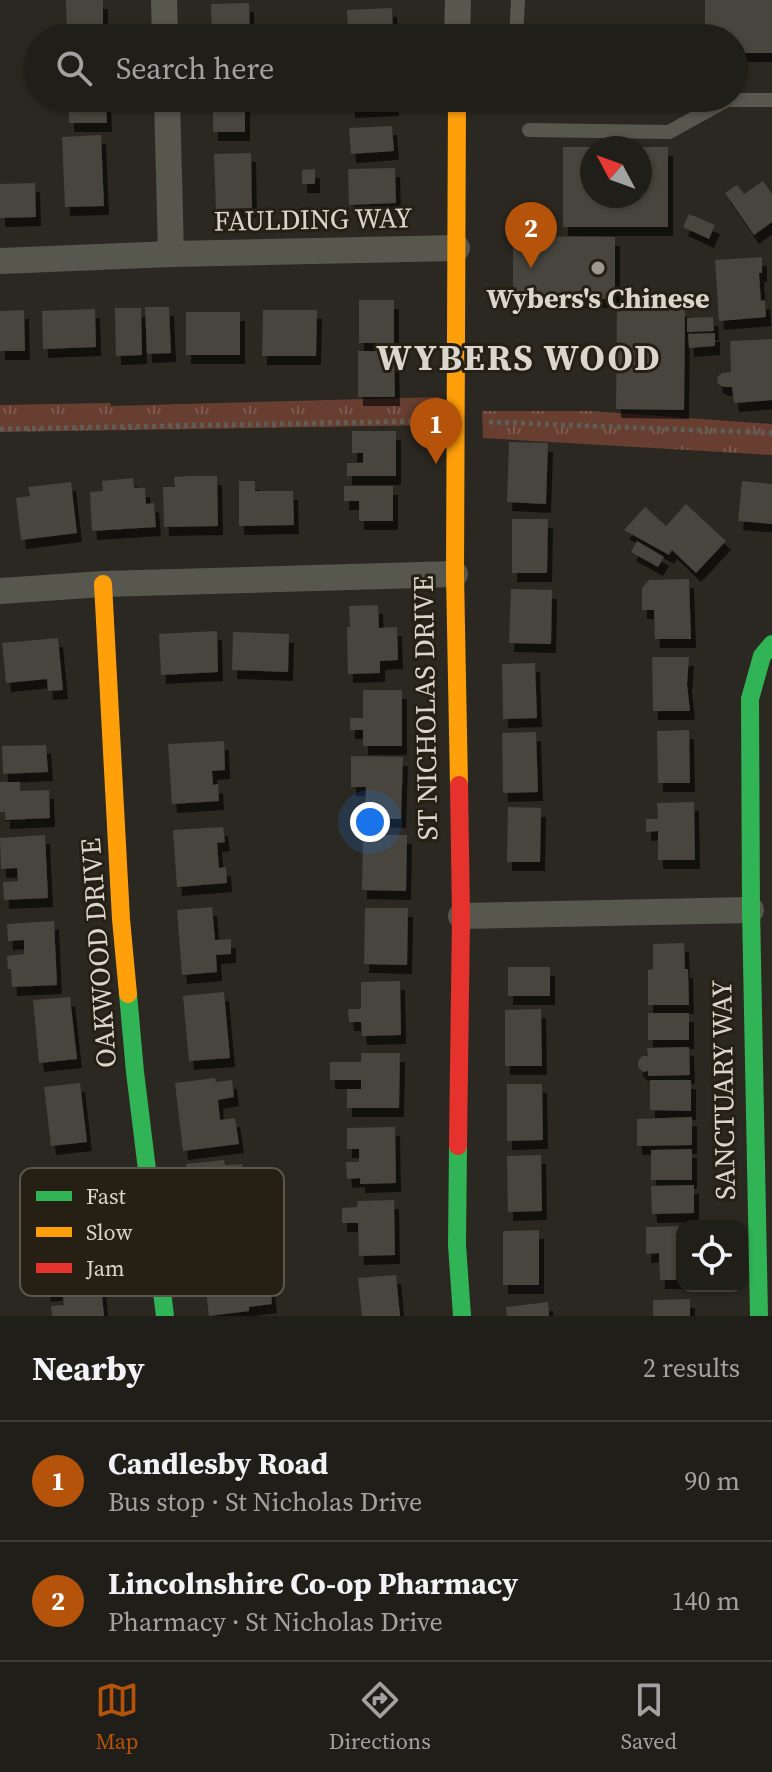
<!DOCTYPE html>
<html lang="en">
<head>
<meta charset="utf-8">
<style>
  body { margin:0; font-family:"Source Serif 4",serif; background:#2d2b26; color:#f1f3f6 }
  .controls { position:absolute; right:24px; bottom:24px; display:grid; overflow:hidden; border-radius:16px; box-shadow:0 2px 6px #0004 }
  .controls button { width:72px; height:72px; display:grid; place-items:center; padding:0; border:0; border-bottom:2px solid #3d3c38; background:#201e19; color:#f1f3f6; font:40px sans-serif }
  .compass { position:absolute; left:580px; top:136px; width:72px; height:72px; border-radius:50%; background:#201e19; box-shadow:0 2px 6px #0004; rotate:311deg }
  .you { position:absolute; left:370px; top:822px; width:28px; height:28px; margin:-20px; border:6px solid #fff; border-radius:50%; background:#1a73e8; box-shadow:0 0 0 12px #1a73e833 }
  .badge { display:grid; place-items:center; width:52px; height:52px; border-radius:50%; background:#b45309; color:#fff; font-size:26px; font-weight:700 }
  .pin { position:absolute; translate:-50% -66px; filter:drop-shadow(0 2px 4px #0008) }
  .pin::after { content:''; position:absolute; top:42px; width:28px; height:24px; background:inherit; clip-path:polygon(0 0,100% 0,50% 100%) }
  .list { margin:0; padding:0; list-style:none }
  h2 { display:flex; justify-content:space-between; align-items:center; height:104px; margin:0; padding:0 32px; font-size:34px }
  h2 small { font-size:26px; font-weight:400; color:#a2a2a2 }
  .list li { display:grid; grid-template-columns:52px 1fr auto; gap:24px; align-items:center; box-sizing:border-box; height:120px; padding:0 32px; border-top:2px solid #3d3c38 }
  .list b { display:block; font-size:30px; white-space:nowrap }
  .list p { margin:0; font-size:26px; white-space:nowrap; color:#a2a2a2 }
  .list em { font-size:26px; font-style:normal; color:#a2a2a2 }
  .icon { flex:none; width:44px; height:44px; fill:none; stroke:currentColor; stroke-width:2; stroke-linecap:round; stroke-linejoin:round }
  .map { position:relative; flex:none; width:772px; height:1316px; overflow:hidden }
  .search { position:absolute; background:#201e19; box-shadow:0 2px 6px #0004; left:24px; right:24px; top:24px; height:88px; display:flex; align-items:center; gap:20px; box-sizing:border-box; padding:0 28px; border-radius:44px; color:#a2a2a2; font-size:30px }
  .sheet { height:344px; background:#201e19 }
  nav { display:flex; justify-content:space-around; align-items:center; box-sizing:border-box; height:112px; border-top:2px solid #3d3c38; background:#201e19; font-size:22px; color:#a2a2a2 }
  nav a { display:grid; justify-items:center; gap:4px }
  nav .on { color:#b45309 }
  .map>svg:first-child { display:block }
  .grass { fill:url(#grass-tufts) }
  .building { fill:#47443e; filter:url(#shadow) }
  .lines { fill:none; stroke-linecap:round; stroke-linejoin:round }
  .path { stroke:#5e5d56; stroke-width:5; stroke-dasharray:4 4; stroke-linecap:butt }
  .lane { stroke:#57574e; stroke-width:14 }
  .street { stroke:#57574e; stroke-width:26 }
  .fast { stroke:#30b455; stroke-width:18 }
  .slow { stroke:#ff9f0a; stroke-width:18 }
  .jam { stroke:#e5322d; stroke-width:18 }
  .poi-dot { fill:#9d9991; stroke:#262014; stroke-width:3 }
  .labels { text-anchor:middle; stroke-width:6; stroke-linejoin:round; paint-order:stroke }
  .street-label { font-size:28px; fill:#dad6ce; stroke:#262014 }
  .poi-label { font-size:28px; font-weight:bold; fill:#dad6ce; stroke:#262014 }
  .district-label { font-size:36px; font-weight:bold; letter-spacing:2px; fill:#dad6ce; stroke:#262014 }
  .key { fill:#262014; stroke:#5c574c; stroke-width:2 }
  .key-label { font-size:22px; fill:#dad6ce }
</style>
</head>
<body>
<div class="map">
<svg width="772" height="1316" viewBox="0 0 772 1316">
  <defs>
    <pattern id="grass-tufts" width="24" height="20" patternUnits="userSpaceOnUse" patternTransform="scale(2)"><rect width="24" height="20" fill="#683e31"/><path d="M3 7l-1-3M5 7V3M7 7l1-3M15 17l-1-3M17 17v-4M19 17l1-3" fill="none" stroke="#7d594e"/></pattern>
    <filter id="shadow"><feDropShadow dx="5" dy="9" stdDeviation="0" flood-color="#0009"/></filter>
  </defs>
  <rect width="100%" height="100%" fill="#2b2821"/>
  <g class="grass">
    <polygon points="439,397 440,425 0,432 0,405 110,403 111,406"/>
    <polygon points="482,411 591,411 772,424 772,455 483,438"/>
  </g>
  <g class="building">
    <polygon points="66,0 103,0 103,38 67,38"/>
    <polygon points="705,0 772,0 772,53 734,53 734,38 593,38 593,29 705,30"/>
    <polygon points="249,3 250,38 212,38 211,4"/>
    <polygon points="392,8 393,34 348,36 347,10"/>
    <polygon points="69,98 106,98 107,123 69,123"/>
    <rect x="213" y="98" width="32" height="34"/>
    <polygon points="350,98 394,98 394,107 350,109"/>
    <polygon points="392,126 394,151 351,154 349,128"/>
    <polygon points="101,135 104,206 65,207 62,137"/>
    <polygon points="563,147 592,147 592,196 640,196 640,147 668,147 668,227 563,227"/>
    <polygon points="251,153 252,208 216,209 214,154"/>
    <polygon points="395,168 396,203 349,205 348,169"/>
    <polygon points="315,169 315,184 302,184 302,170"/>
    <polygon points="763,181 772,194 772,222 754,235 725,193 737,185 744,194"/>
    <polygon points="35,183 36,217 0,218 0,184"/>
    <polygon points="689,214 715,225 709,239 683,227"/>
    <polygon points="513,236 615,237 615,299 513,299"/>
    <polygon points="762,257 762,273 759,273 760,288 761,301 765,300 766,317 719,321 715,260"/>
    <rect x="359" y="300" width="35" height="43"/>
    <polygon points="145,307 169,307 171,353 147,354"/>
    <polygon points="617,307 685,308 684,410 616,409"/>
    <polygon points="115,308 141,308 142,355 116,356"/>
    <polygon points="95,309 96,347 43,349 42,311"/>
    <polygon points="24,310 25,351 0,351 0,311"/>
    <polygon points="263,310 317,310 316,356 262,356"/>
    <rect x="186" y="312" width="54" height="43"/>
    <polygon points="713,317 714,331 687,332 687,318"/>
    <polygon points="715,333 715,346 689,348 688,334"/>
    <polygon points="772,339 772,400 734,403 732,387 724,387 718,384 717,377 722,373 731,372 730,341"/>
    <polygon points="358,351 394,351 395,397 358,397"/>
    <polygon points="352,431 396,431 396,476 347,476 347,463 363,463 363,453 352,453"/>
    <polygon points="509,442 548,443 546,504 507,502"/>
    <polygon points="190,476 217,476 218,526 164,527 163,487 175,487 174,477"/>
    <polygon points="133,478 134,488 145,488 146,504 154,503 156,527 92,531 90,492 103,491 102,481"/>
    <polygon points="239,481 255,481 255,491 293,491 294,525 239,526"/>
    <polygon points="742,481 772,484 772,524 738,521"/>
    <polygon points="71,482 77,533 21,540 16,498 30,496 28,487"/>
    <polygon points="344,486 393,486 393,521 359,521 359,501 344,501"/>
    <polygon points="686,504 726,541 696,573 672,550 669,555 624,530 645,507 666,526"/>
    <polygon points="512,519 548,519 547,573 512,573"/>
    <polygon points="637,541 664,557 658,567 631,552"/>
    <polygon points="689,579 691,639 655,639 654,610 642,610 642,588 649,580"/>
    <polygon points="511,589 552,590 551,644 509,643"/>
    <polygon points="378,605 379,628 397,627 398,660 380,661 380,673 348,674 347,627 350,627 349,606"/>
    <polygon points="217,631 218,672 161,675 159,634"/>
    <polygon points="233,632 289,634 288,672 232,670"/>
    <polygon points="58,638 63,690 48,691 47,679 6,683 2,643"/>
    <polygon points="652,657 689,657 687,684 690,711 653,711"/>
    <polygon points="535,663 537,718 503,719 502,664"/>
    <polygon points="363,690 402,690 402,746 363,746 363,730 350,730 350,718 363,718"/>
    <polygon points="689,730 690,783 658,783 657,731"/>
    <polygon points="536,732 538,792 503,793 502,733"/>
    <polygon points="224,741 225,770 212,771 213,785 218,784 219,801 172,804 168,744"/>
    <polygon points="46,745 48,772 3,774 2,746"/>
    <polygon points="351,756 403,757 401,819 365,818 366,787 351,787"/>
    <polygon points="0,782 20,782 20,791 49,790 50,818 5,820 5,812 0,812"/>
    <polygon points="694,802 695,860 658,860 658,831 646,832 646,819 658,819 657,803"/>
    <polygon points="508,807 541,808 540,862 507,862"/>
    <polygon points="223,827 225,842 217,843 219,868 226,867 227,883 177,887 173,830"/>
    <polygon points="45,835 48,898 4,900 3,882 18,881 17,868 1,869 0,838"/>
    <polygon points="363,835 407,835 406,891 362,890"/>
    <polygon points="212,907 215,940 231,939 231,954 216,955 217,972 182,975 177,910"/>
    <polygon points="365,908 408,908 407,965 364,964"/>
    <polygon points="54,921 57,985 12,987 11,969 8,969 7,956 24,954 24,940 8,941 7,924"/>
    <polygon points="684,943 685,969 688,969 689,1005 648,1005 648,970 653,969 653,944"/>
    <rect x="508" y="967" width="42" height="29"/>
    <polygon points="400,981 401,1035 362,1036 361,1022 349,1022 348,1009 361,1009 361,982"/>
    <polygon points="224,992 230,1058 189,1061 183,996"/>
    <polygon points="70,997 77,1059 39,1063 33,1000"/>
    <polygon points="541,1009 542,1066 505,1066 505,1010"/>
    <rect x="648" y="1013" width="41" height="27"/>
    <polygon points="689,1047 690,1075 648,1076 648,1071 643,1072 638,1067 638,1061 642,1056 648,1056 647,1048"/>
    <polygon points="361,1053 400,1053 399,1108 347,1108 347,1089 361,1089 361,1080 330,1080 330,1062 361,1062"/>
    <polygon points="215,1078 216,1082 232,1080 234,1097 218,1100 220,1120 235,1118 239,1144 183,1151 175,1083"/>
    <polygon points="650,1080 691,1080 691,1111 650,1110"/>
    <polygon points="80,1083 87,1142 51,1146 44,1087"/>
    <polygon points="507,1084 542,1084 543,1140 507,1141"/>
    <polygon points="692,1117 692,1145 637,1146 637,1119"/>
    <polygon points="395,1127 396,1183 360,1184 360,1178 347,1179 346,1162 359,1162 359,1149 347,1149 347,1128"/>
    <polygon points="692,1149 692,1180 651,1180 651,1150"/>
    <polygon points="541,1155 542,1211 508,1212 507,1156"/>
    <polygon points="224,1160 225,1165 242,1164 244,1182 227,1184 229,1206 246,1204 248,1221 231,1222 232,1229 193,1233 186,1164"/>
    <polygon points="694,1185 694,1213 652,1214 651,1186"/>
    <polygon points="394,1200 395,1255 359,1256 358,1223 342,1223 342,1208 357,1207 358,1201"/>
    <polygon points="682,1226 682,1280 660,1280 659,1253 646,1254 646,1227"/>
    <polygon points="539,1230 539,1285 503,1285 503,1231"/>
    <polygon points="242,1246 242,1249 258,1247 261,1265 244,1267 247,1288 270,1286 272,1304 249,1307 249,1311 209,1316 201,1250"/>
    <polygon points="98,1254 104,1316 52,1316 51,1306 64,1305 62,1291 46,1293 44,1277 49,1277 47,1259"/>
    <polygon points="396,1275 400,1316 362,1316 358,1278"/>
    <polygon points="690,1299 690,1316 653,1316 653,1300"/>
    <polygon points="548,1302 549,1316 507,1316 506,1307"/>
  </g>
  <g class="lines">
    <g class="path">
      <polyline points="489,422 772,433"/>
      <polyline points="0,429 427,421"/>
    </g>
    <g class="lane">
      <polyline points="516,38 518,0"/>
      <polyline points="529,130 669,132 727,100 772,100"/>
    </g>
    <g class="street">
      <polyline points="164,0 165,38"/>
      <polyline points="457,38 458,0"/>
      <polyline points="167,98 171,254"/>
      <polyline points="0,261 171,254 457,248"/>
      <polyline points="0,591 103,584 455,574"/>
      <polyline points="461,916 751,910"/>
    </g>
    <g class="fast">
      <polyline points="128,994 135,1072 165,1316"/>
      <polyline points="458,1146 457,1245 462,1316"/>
      <polyline points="759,1316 751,910 750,699 762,656 772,644"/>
    </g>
    <g class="slow">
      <polyline points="457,98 455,574 459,785"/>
      <polyline points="103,584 121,919 128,994"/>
    </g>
    <polyline class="jam" points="458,1146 461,916 459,785"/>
  </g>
  <circle class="poi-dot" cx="598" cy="268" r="8"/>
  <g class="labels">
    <g class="street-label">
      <text transform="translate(313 219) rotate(-1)" y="10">FAULDING WAY</text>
      <text transform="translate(425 708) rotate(-91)" y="10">ST NICHOLAS DRIVE</text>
      <text transform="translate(98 953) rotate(-94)" y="10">OAKWOOD DRIVE</text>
      <text transform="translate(723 1090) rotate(-91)" y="10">SANCTUARY WAY</text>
    </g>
    <g class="poi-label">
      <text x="598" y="308">Wybers's Chinese</text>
    </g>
    <g class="district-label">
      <text x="519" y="370">WYBERS WOOD</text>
    </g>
  </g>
  <rect x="20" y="1168" width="264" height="128" rx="12" class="key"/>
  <rect x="36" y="1191" width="36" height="10" fill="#30b455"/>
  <rect x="36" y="1227" width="36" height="10" fill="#ff9f0a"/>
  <rect x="36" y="1263" width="36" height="10" fill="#e5322d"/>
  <g class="key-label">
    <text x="86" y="1204">Fast</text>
    <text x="86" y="1240">Slow</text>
    <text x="86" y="1276">Jam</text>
  </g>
</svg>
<div class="controls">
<button><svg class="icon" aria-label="locate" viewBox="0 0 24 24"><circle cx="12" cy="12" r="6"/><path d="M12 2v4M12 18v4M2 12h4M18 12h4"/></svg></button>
</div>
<svg class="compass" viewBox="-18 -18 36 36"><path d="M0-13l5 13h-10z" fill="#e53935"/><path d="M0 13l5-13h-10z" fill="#a2a2a2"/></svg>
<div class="you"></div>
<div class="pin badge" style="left:436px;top:464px">1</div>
<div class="pin badge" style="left:531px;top:268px">2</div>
<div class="search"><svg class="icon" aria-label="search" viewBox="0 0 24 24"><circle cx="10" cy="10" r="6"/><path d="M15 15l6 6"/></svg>Search here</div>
</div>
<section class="sheet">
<h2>Nearby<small>2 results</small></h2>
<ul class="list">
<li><span class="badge">1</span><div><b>Candlesby Road</b><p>Bus stop · St Nicholas Drive</p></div><em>90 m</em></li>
<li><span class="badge">2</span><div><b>Lincolnshire Co-op Pharmacy</b><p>Pharmacy · St Nicholas Drive</p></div><em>140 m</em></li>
</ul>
</section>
<nav>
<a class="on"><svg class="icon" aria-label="map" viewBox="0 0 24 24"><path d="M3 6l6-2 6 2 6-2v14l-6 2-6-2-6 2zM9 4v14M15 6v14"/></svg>Map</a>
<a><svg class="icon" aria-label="directions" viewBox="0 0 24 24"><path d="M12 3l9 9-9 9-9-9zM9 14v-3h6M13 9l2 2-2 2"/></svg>Directions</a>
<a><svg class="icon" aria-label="saved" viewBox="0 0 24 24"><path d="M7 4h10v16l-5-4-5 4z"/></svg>Saved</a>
</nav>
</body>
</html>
